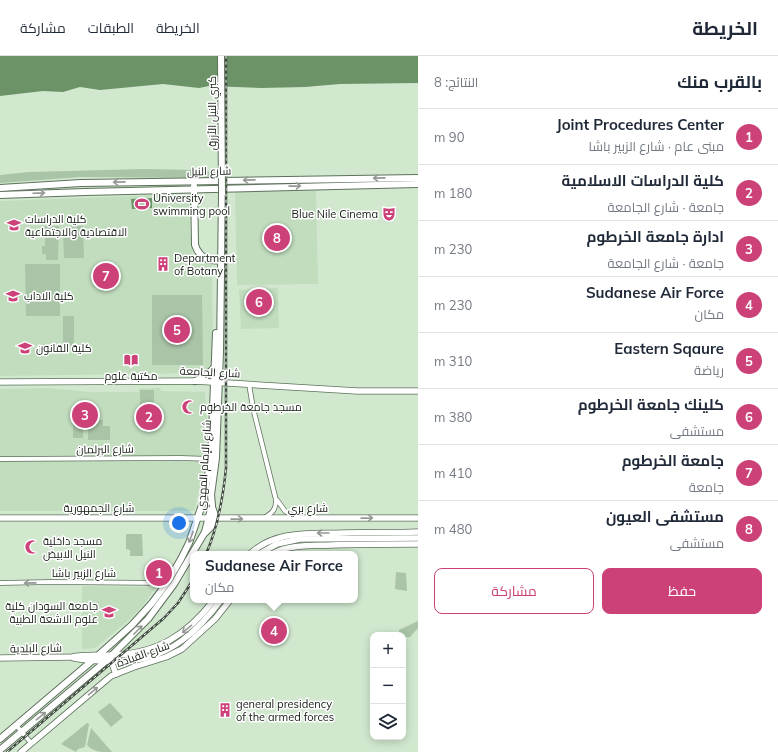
<!DOCTYPE html>
<html lang="ar">
<head>
<meta charset="utf-8">
<style>
  body { margin:0; font-family:Mulish,Cairo,sans-serif; background:#f6f6f7; color:#1f2937; direction:rtl }
  .controls { position:absolute; right:12px; bottom:12px; display:grid; overflow:hidden; border-radius:8px; box-shadow:0 2px 10px #0003 }
  .controls button { width:36px; height:36px; display:grid; place-items:center; padding:0; border:0; border-bottom:1px solid #e0e1e3; background:#fff; color:#1f2937; font:20px sans-serif }
  .you { position:absolute; left:179px; top:467px; width:14px; height:14px; margin:-10px; border:3px solid #fff; border-radius:50%; background:#1a73e8; box-shadow:0 0 0 6px #1a73e833 }
  .badge { display:grid; place-items:center; width:26px; height:26px; border-radius:50%; background:#cc4178; color:#fff; font-size:13px; font-weight:700 }
  .pin { position:absolute; translate:-50% -50%; border:2px solid #fff; box-shadow:0 1px 4px #0006 }
  .popup { position:absolute; left:190px; top:495px; width:168px; height:52px; box-sizing:border-box; display:grid; place-content:center; border-radius:8px; background:#fff; filter:drop-shadow(0 1px 3px #0005); font-size:13px; white-space:nowrap; color:#747a83 }
  .popup b { font-size:15px; color:#1f2937 }
  .popup::after { content:''; position:absolute; left:50%; top:100%; margin-left:-8px; border:8px solid transparent; border-top-color:#fff }
  .list { margin:0; padding:0; list-style:none }
  h2 { display:flex; justify-content:space-between; align-items:center; height:52px; margin:0; padding:0 16px; font-size:17px }
  h2 small { font-size:13px; font-weight:400; color:#747a83 }
  .list li { display:grid; grid-template-columns:26px 1fr auto; gap:12px; align-items:center; box-sizing:border-box; height:56px; padding:0 16px; border-top:1px solid #e0e1e3 }
  .list b { display:block; font-size:15px; white-space:nowrap }
  .list p { margin:0; font-size:13px; white-space:nowrap; color:#747a83 }
  .list em { font-size:13px; font-style:normal; color:#747a83 }
  .actions { display:flex; gap:8px; padding:12px 16px }
  .actions a { flex:1; padding:9px 0; border:1px solid #cc4178; border-radius:8px; text-align:center; font-size:14px; color:#cc4178 }
  .actions .main { background:#cc4178; color:#fff }
  .icon { flex:none; width:22px; height:22px; fill:none; stroke:currentColor; stroke-width:2; stroke-linecap:round; stroke-linejoin:round }
  .map { position:relative; flex:none; width:418px; height:696px; overflow:hidden; direction:ltr }
  header { display:flex; align-items:center; gap:24px; box-sizing:border-box; height:56px; padding:0 20px; background:#fff; border-bottom:1px solid #e0e1e3 }
  header strong { font-size:19px }
  nav { display:flex; gap:22px; margin-inline-start:auto; font-size:14px }
  main { display:flex }
  aside { flex:1; background:#fff }
  .map>svg:first-child { display:block }
  .built { fill:#c1ddbe }
  .green { fill:#a9c4a7 }
  .water { fill:#6c9368 }
  .lines { fill:none; stroke-linecap:round; stroke-linejoin:round }
  .street-casing { stroke:#5d715b; stroke-width:5.5 }
  .secondary-casing { stroke:#5d715b; stroke-width:7 }
  .primary-casing { stroke:#5d715b; stroke-width:8 }
  .street { stroke:#fff; stroke-width:4 }
  .secondary { stroke:#fff; stroke-width:5.5 }
  .primary { stroke:#fff; stroke-width:6 }
  .rail-casing { stroke:#3f4b3e; stroke-width:2.5 }
  .rail { stroke:#fff; stroke-width:1; stroke-dasharray:3; stroke-linecap:butt }
  .primary-bridge-casing { stroke:#5d715b; stroke-width:8; stroke-linecap:butt }
  .primary-bridge { stroke:#fff; stroke-width:6 }
  .oneway { stroke:#959995 }
  .labels { text-anchor:middle; stroke-width:3; stroke-linejoin:round; paint-order:stroke }
  .street-label { font-size:11px; fill:#141c13; stroke:#fff }
  .poi-label { font-size:11px; fill:#141c13; stroke:#fff; text-anchor:start }
</style>
</head>
<body>
<header>
<strong>الخريطة</strong>
<nav><a>الخريطة</a><a>الطبقات</a><a>مشاركة</a></nav>
</header>
<main>
<aside>
<h2>بالقرب منك<small>النتائج: 8</small></h2>
<ul class="list">
<li><span class="badge">1</span><div><b>Joint Procedures Center</b><p>مبنى عام · شارع الزبير باشا</p></div><em>90 m</em></li>
<li><span class="badge">2</span><div><b>كلية الدراسات الاسلامية</b><p>جامعة · شارع الجامعة</p></div><em>180 m</em></li>
<li><span class="badge">3</span><div><b>ادارة جامعة الخرطوم</b><p>جامعة · شارع الجامعة</p></div><em>230 m</em></li>
<li><span class="badge">4</span><div><b>Sudanese Air Force</b><p>مكان</p></div><em>230 m</em></li>
<li><span class="badge">5</span><div><b>Eastern Sqaure</b><p>رياضة</p></div><em>310 m</em></li>
<li><span class="badge">6</span><div><b>كلينك جامعة الخرطوم</b><p>مستشفى</p></div><em>380 m</em></li>
<li><span class="badge">7</span><div><b>جامعة الخرطوم</b><p>جامعة</p></div><em>410 m</em></li>
<li><span class="badge">8</span><div><b>مستشفى العيون</b><p>مستشفى</p></div><em>480 m</em></li>
</ul>
<div class="actions"><a class="main">حفظ</a><a>مشاركة</a></div>
</aside>
<div class="map">
<svg width="418" height="696" viewBox="0 0 418 696">
  <rect width="100%" height="100%" fill="#d1e8cf"/>
  <g class="built">
    <polygon points="316,135 318,228 237,229 235,136"/>
    <polygon points="189,138 190,174 193,202 212,208 213,307 211,311 206,317 0,320 0,145"/>
    <polygon points="278,232 279,272 241,273 239,234"/>
    <polygon points="47,332 91,336 139,336 139,333 160,332 161,335 205,336 207,361 205,411 194,455 0,455 0,333"/>
    <polygon points="82,530 156,531 144,548 129,564 95,592 82,593"/>
  </g>
  <g class="green">
    <polygon points="144,113 196,114 216,116 218,121 215,122 81,121 0,127 0,119 29,116"/>
    <polygon points="45,170 59,170 58,204 46,204 46,198 42,198 42,190 45,190 45,182 42,182 42,173 45,173"/>
    <polygon points="71,170 83,170 84,202 64,202 63,176 71,176"/>
    <polygon points="25,208 60,208 60,260 26,260"/>
    <polygon points="152,239 202,239 203,309 152,309"/>
    <rect x="63" y="260" width="11" height="29"/>
    <rect x="140" y="334" width="14" height="29"/>
    <rect x="73" y="364" width="10" height="18"/>
    <polygon points="88,364 103,364 103,370 110,370 110,384 88,384"/>
    <polygon points="126,478 142,478 143,500 130,500 130,494 126,493"/>
    <polygon points="396,516 406,517 407,535 395,533"/>
    <polygon points="418,565 418,572 410,581 403,581 403,579 399,579 399,574"/>
    <polygon points="110,647 123,661 111,671 98,656"/>
    <polygon points="87,667 89,668 85,691 78,693 76,696 61,688"/>
    <path d="M 91,672 L 112,696 C 101,696 93,696 87,689 Z"/>
  </g>
  <g class="water">
    <polygon points="0,0 418,0 418,27 340,28 305,31 261,32 209,30 199,32 163,28 100,34 80,31 63,36 43,35 0,40"/>
    <polygon points="152,142 152,152 132,153 131,143"/>
  </g>
  <g class="lines">
    <defs>
      <g id="street">
        <path d="M 249,328 L 253,352 L 276,444 C 276,454 272,457 264,462"/>
        <polyline points="0,403 181,402 211,403"/>
        <polyline points="277,444 285,455 295,461"/>
        <polyline points="0,527 50,526 167,527"/>
        <polyline points="16,669 31,687"/>
      </g>
      <g id="secondary">
        <polyline points="0,326 195,325 357,335 418,335"/>
        <polyline points="0,462 418,462"/>
        <path d="M 250,498 C 275,474 311,478 344,477 C 369,476 393,477 418,476"/>
        <polyline points="259,498 277,488 300,483 418,482"/>
        <path d="M 272,498 C 290,488 312,490 332,489 C 361,488 389,488 418,488"/>
        <path d="M 0,602 L 72,601 C 86,598 98,600 112,599 C 157,598 187,579 214,544"/>
        <path d="M 74,602 C 87,605 101,605 114,605 C 119,605 124,606 129,605 C 170,601 198,575 221,544"/>
        <polyline points="111,605 116,618"/>
        <polyline points="21,696 111,620 134,611 166,601 182,593 215,563 230,544"/>
      </g>
      <g id="primary">
        <path d="M 194,130 L 195,189 C 199,201 209,206 221,204"/>
        <polyline points="0,132 81,127 418,122"/>
        <polyline points="0,139 85,136 418,128"/>
        <polyline points="195,325 205,321 215,311"/>
        <polyline points="205,477 211,471 216,462 212,451"/>
        <polyline points="0,683 93,604 132,569 152,547 167,527 181,503 189,487 203,446 211,403 216,277"/>
        <polyline points="0,694 106,605 148,563 174,528 205,476 212,449 211,439 216,402 220,296 222,137"/>
      </g>
    </defs>
    <use href="#street" class="street-casing"/>
    <use href="#secondary" class="secondary-casing"/>
    <use href="#primary" class="primary-casing"/>
    <use href="#street" class="street"/>
    <use href="#secondary" class="secondary"/>
    <use href="#primary" class="primary"/>
    <defs>
      <g id="rail">
        <path d="M 206,498 C 218,471 223,442 226,412 L 226,0"/>
        <polyline points="7,696 164,562 178,547 193,524"/>
      </g>
    </defs>
    <use href="#rail" class="rail-casing"/>
    <use href="#rail" class="rail"/>
    <defs>
      <polyline id="primary-bridge" points="221,0 222,137"/>
    </defs>
    <use href="#primary-bridge" class="primary-bridge-casing"/>
    <use href="#primary-bridge" class="primary-bridge"/>
  </g>
  <defs><path id="oneway-shaft" d="M-6 0H5M1.5-3L5.5 0L1.5 3" fill="none" stroke-width="1.6" stroke-linecap="round" stroke-linejoin="round"/></defs>
  <g class="oneway">
    <use href="#oneway-shaft" transform="translate(379 122) rotate(179)"/>
    <use href="#oneway-shaft" transform="translate(249 124) rotate(179)"/>
    <use href="#oneway-shaft" transform="translate(119 126) rotate(179)"/>
    <use href="#oneway-shaft" transform="translate(295 130) rotate(-1)"/>
    <use href="#oneway-shaft" transform="translate(39 137) rotate(-2)"/>
    <use href="#oneway-shaft" transform="translate(367 462) rotate(-1)"/>
    <use href="#oneway-shaft" transform="translate(237 463) rotate(-1)"/>
    <use href="#oneway-shaft" transform="translate(323 477) rotate(180)"/>
    <use href="#oneway-shaft" transform="translate(191 481) rotate(111)"/>
    <use href="#oneway-shaft" transform="translate(30 527) rotate(179)"/>
    <use href="#oneway-shaft" transform="translate(187 573) rotate(141)"/>
    <use href="#oneway-shaft" transform="translate(138 574) rotate(-45)"/>
    <use href="#oneway-shaft" transform="translate(93 635) rotate(-40)"/>
    <use href="#oneway-shaft" transform="translate(41 660) rotate(-39)"/>
  </g>
  <defs>
    <symbol id="stadium-bare" viewBox="-9 -9 18 18"><path d="M0-5a6.5 5 0 1 0 0 10a6.5 5 0 1 0 0-10ZM-3.5-1.8h7v3.6h-7Z" fill="#cc4178" stroke="#fff" stroke-width="2.5" paint-order="stroke"/></symbol>
    <symbol id="theatre-bare" viewBox="-9 -9 18 18"><path d="M-5-5.5Q0-4 5-5.5V0Q5 5 0 6Q-5 5-5 0ZM-3.3-2.5H-1v1.5H-3.3ZM1-2.5H3.3v1.5H1ZM-2.8 1Q0 5.5 2.8 1Z" fill="#cc4178" stroke="#fff" stroke-width="2.5" paint-order="stroke"/></symbol>
    <symbol id="university-bare" viewBox="-9 -9 18 18"><path d="M0-5L7-2L0 1L-7-2ZM-4 1L0 2.5L4 1V4Q0 6-4 4Z" fill="#cc4178" stroke="#fff" stroke-width="2.5" paint-order="stroke"/></symbol>
    <symbol id="building-bare" viewBox="-9 -9 18 18"><path d="M-4-6H4V6H1V3H-1V6H-4ZM-2.5-4.3h1.7v1.8h-1.7ZM.8-4.3h1.7v1.8H.8ZM-2.5-1h1.7V.8h-1.7ZM.8-1h1.7V.8H.8Z" fill="#cc4178" stroke="#fff" stroke-width="2.5" paint-order="stroke"/></symbol>
    <symbol id="library-bare" viewBox="-9 -9 18 18"><path d="M-6-4Q-3-5.5-.7-3.5V5Q-3 3-6 4ZM6-4Q3-5.5 .7-3.5V5Q3 3 6 4Z" fill="#cc4178" stroke="#fff" stroke-width="2.5" paint-order="stroke"/></symbol>
    <symbol id="mosque-bare" viewBox="-9 -9 18 18"><path d="M3.5-4.9A6 6 0 1 0 3.5 4.9A5 5 0 1 1 3.5-4.9Z" fill="#cc4178" stroke="#fff" stroke-width="2.5" paint-order="stroke"/></symbol>
  </defs>
  <g fill-rule="evenodd">
    <use href="#stadium-bare" x="132" y="138" width="20" height="20"/>
    <use href="#theatre-bare" x="379" y="148" width="20" height="20"/>
    <use href="#university-bare" x="4" y="159" width="20" height="20"/>
    <use href="#building-bare" x="153" y="198" width="20" height="20"/>
    <use href="#university-bare" x="3" y="230" width="20" height="20"/>
    <use href="#university-bare" x="15" y="282" width="20" height="20"/>
    <use href="#library-bare" x="121" y="294" width="20" height="20"/>
    <use href="#mosque-bare" x="179" y="341" width="20" height="20"/>
    <use href="#mosque-bare" x="22" y="481" width="20" height="20"/>
    <use href="#university-bare" x="99" y="546" width="20" height="20"/>
    <use href="#building-bare" x="215" y="644" width="20" height="20"/>
  </g>
  <g class="labels">
    <g class="street-label">
      <text transform="translate(212 57) rotate(-90)" y="4">كبري النيل الأزرق</text>
      <text transform="translate(209 115) rotate(-1)" y="4">شارع النيل</text>
      <text transform="translate(210 316) rotate(3)" y="4">شارع الجامعة</text>
      <text transform="translate(105 393) rotate(-1)" y="4">شارع البرلمان</text>
      <text transform="translate(204 409) rotate(-86)" y="4">شارع الإمام المهدي</text>
      <text x="99" y="456">شارع الجمهورية</text>
      <text x="308" y="456">شارع بري</text>
      <text x="84" y="521">شارع الزبير باشا</text>
      <text transform="translate(36 592) rotate(-1)" y="4">شارع البلدية</text>
      <text transform="translate(143 598) rotate(-20)" y="4">شارع القيادة</text>
    </g>
    <g class="poi-label">
      <text x="153" y="146">University<tspan x="153" dy="13">swimming pool</tspan></text>
      <text x="378" y="162" text-anchor="end">Blue Nile Cinema</text>
      <text x="25" y="167">كلية الدراسات<tspan x="25" dy="13">الاقتصادية والاجتماعية</tspan></text>
      <text x="174" y="206">Department<tspan x="174" dy="13">of Botany</tspan></text>
      <text x="24" y="244">كلية الاداب</text>
      <text x="36" y="296">كلية القانون</text>
      <text x="131" y="324" text-anchor="middle">مكتبة علوم</text>
      <text x="200" y="355">مسجد جامعة الخرطوم</text>
      <text x="43" y="489">مسجد داخلية<tspan x="43" dy="13">النيل الابيض</tspan></text>
      <text x="98" y="554" text-anchor="end">جامعة السودان كلية<tspan x="98" dy="13">علوم الاشعة الطبية</tspan></text>
      <text x="236" y="652">general presidency<tspan x="236" dy="13">of the armed forces</tspan></text>
    </g>
  </g>
</svg>
<div class="controls">
<button>+</button>
<button>−</button>
<button><svg class="icon" aria-label="layers" viewBox="0 0 24 24"><path d="M12 4l9 5-9 5-9-5zM3 14l9 5 9-5"/></svg></button>
</div>
<div class="you"></div>
<div class="pin badge" style="left:159px;top:517px">1</div>
<div class="pin badge" style="left:149px;top:361px">2</div>
<div class="pin badge" style="left:85px;top:359px">3</div>
<div class="pin badge" style="left:274px;top:575px">4</div>
<div class="popup"><b>Sudanese Air Force</b>مكان</div>
<div class="pin badge" style="left:177px;top:274px">5</div>
<div class="pin badge" style="left:259px;top:246px">6</div>
<div class="pin badge" style="left:106px;top:220px">7</div>
<div class="pin badge" style="left:277px;top:182px">8</div>
</div>
</main>
</body>
</html>
